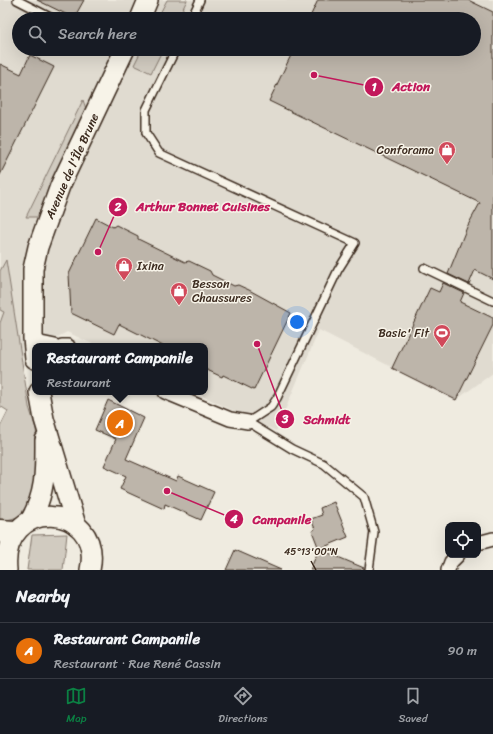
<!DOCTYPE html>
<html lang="en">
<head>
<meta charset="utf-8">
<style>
  body { margin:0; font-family:Sriracha,sans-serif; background:#20242c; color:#f1f3f6 }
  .controls { position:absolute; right:12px; bottom:12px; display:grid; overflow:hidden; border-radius:8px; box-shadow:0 4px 16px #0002 }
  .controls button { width:36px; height:36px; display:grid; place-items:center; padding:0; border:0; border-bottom:1px solid #363941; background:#171b24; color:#f1f3f6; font:20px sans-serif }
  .you { position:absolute; left:297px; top:322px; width:14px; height:14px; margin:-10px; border:3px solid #fff; border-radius:50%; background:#1a73e8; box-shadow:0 0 0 6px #1a73e833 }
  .badge { display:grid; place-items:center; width:26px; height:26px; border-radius:50%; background:#0b8043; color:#fff; font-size:13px; font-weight:700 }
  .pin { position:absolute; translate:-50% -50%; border:2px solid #fff; box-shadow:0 1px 4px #0006 }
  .popup { position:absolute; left:32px; top:343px; width:176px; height:52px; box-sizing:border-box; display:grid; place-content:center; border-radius:8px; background:#171b24; filter:drop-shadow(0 1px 3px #0005); font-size:13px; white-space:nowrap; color:#9ea1a6 }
  .popup b { font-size:15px; color:#f1f3f6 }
  .popup::after { content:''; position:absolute; left:50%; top:100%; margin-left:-8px; border:8px solid transparent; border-top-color:#171b24 }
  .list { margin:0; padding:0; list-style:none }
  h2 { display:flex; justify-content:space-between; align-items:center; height:52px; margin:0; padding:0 16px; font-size:17px }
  h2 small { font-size:13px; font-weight:400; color:#9ea1a6 }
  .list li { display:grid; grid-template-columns:26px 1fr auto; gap:12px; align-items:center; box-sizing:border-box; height:56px; padding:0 16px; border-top:1px solid #363941 }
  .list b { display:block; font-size:15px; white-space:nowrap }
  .list p { margin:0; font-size:13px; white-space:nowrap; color:#9ea1a6 }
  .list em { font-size:13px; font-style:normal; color:#9ea1a6 }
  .icon { flex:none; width:22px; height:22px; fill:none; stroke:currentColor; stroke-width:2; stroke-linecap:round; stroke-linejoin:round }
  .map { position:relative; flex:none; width:493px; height:570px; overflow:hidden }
  .search { position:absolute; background:#171b24; box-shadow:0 4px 16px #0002; left:12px; right:12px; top:12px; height:44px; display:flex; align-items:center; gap:10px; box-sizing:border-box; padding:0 14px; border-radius:22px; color:#9ea1a6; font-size:15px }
  .sheet { height:108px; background:#171b24 }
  nav { display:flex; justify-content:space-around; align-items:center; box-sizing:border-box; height:56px; border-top:1px solid #363941; background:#171b24; font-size:11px; color:#9ea1a6 }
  nav a { display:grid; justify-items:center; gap:2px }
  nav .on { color:#0b8043 }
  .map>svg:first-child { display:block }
  .built { fill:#e0dbd0; fill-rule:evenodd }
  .green { fill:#d1cbc0; stroke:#867a6f }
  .building { fill:#bdb5aa; stroke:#3b2a1e }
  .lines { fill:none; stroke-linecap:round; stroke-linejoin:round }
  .lane-casing { stroke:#3b2a1e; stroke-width:10 }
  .street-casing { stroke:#3b2a1e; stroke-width:16 }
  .secondary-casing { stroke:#3b2a1e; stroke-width:22 }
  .highway-casing { stroke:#3b2a1e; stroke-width:25 }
  .lane { stroke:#f7f3e8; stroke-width:7 }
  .street { stroke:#f7f3e8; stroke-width:13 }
  .secondary { stroke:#f7f3e8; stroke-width:19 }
  .highway { stroke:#f7f3e8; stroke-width:22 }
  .ticks { fill:none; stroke:#3b2a1e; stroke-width:1.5 }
  .labels { text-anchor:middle; stroke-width:3; stroke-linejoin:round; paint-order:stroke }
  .poi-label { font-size:12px; fill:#3b2a1e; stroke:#f7f3e8; text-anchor:end }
  .street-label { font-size:12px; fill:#3b2a1e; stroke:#f7f3e8 }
  .ticks-label { font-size:10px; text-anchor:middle; fill:#3b2a1e; stroke:#f7f3e8; stroke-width:3; stroke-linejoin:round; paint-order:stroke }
  .leader { fill:none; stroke:#c2185b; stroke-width:1.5 }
  .callout-dot { fill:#c2185b; stroke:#f7f3e8; stroke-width:1.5 }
  .mark-label { font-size:12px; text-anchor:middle; font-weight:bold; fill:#fff }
  .callout-label { font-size:13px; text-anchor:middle; font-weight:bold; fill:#c2185b; stroke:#f7f3e8; stroke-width:3; stroke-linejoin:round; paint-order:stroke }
</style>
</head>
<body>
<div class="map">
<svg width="493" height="570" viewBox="0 0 493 570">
  <rect width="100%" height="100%" fill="#efebe0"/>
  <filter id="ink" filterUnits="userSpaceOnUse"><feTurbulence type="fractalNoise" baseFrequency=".025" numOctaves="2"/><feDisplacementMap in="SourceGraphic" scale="8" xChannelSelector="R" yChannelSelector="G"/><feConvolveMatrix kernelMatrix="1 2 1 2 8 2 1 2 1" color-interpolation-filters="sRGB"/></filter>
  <g filter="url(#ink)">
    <path class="built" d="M 0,0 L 493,0 L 493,373 L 456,400 L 319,330 L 276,431 L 194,392 L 205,392 L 205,346 L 97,346 L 67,332 L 0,367 ZM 19,19 L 474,19 L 474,49 L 19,49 Z"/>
    <g class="green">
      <polygon points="167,0 187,0 178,19 157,19"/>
      <polygon points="142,49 163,49 151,73 134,65"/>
      <polygon points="83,100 86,109 37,217 26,217"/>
      <polygon points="6,260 29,407 36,429 38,455 32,499 18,517 0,522 0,427 8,411 0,406 0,323 4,312 0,310 0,271"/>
      <polygon points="67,534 63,570 27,570 32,535"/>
    </g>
    <g class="building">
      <polygon points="37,0 84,0 74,18"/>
      <polygon points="318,0 468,0 493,12 493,279 475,270 469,284 448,274 467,227 480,203 269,101 294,49 474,49 474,19 309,19"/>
      <polygon points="30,55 54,67 0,175 0,64 21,74"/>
      <polygon points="96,218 113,227 116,225 138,236 138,239 185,262 189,261 210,271 212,275 234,286 238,285 249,290 291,313 254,390 223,375 222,377 205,369 205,346 163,346 119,324 114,334 71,313 69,274"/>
      <polygon points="443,283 464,293 460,302 493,318 493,325 456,400 392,368 430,288 439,292"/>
      <polygon points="108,400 144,418 126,459 176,481 178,476 214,492 201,520 165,504 164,509 120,489 126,476 104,466 116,439 95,430"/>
      <polygon points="334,502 348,537 319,549 312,531 315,529 311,519 322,515 320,508"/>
      <polygon points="319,549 364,568 364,570 310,570"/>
      <polygon points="235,550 281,570 226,570"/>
    </g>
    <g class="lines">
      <defs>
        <g id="lane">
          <polyline points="17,0 54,19"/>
          <polyline points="191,19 200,0"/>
          <polyline points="176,49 146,110 146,133 159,153 355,243 338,270 277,398 271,407 248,422 292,449 324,464 364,497 374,532 369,570"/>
          <polyline points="424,268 493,301"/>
        </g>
        <g id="street">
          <polyline points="33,338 41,343 55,346"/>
          <polyline points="62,346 68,346"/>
          <polyline points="165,392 230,419 248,422"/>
          <polyline points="478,543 493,539"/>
          <polyline points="448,570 451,562 458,555"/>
        </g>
        <g id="secondary">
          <polyline points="140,19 148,0"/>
          <polyline points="35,359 33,338 33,269 38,247 60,186 125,49"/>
          <polyline points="39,392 44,419 76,525"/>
          <path d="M 31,519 C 46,492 45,470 45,440"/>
          <path d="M 7,570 C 0,496 104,501 90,570"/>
        </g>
        <polyline id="highway" points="0,531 14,532"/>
      </defs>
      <use href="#lane" class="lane-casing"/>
      <use href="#street" class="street-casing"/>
      <use href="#secondary" class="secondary-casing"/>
      <use href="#highway" class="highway-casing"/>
      <use href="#lane" class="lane"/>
      <use href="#street" class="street"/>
      <use href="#secondary" class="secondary"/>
      <use href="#highway" class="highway"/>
    </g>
  </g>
  <path class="ticks" d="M 311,561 L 316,570"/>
  <defs>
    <symbol id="shop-pin" viewBox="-11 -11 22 30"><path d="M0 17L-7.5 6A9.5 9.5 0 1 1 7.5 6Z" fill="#d1495b" stroke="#f7f3e8"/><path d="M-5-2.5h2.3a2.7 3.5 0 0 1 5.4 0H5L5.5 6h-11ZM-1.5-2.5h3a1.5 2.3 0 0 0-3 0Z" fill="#fff"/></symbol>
    <symbol id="stadium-pin" viewBox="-11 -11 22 30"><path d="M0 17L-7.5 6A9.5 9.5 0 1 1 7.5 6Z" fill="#d1495b" stroke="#f7f3e8"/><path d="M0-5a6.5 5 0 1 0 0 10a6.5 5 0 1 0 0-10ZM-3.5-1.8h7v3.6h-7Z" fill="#fff"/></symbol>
  </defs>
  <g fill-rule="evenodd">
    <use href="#shop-pin" x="437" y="140" width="20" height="27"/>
    <use href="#shop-pin" x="114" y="256" width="20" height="27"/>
    <use href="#shop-pin" x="169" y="281" width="20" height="27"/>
    <use href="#stadium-pin" x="432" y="323" width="20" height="27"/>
  </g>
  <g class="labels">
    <g class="poi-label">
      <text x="434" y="154">Conforama</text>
      <text x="137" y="270" text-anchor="start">Ixina</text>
      <text x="192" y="288" text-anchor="start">Besson<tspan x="192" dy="14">Chaussures</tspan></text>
      <text x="429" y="337">Basic' Fit</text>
    </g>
    <g class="street-label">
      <text transform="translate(72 166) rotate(-66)" y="4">Avenue de l'Île Brune</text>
    </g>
  </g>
  <g class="ticks-label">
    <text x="311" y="555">45°13'00"N</text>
  </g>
  <path class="leader" d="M314 75L374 87M98 252L118 207M257 344L285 419M167 491L234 519"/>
  <g class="callout-dot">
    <circle cx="314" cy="75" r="4"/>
    <circle cx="98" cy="252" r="4"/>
    <circle cx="257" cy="344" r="4"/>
    <circle cx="167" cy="491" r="4"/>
    <circle cx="374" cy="87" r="10"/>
    <circle cx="118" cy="207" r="10"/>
    <circle cx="285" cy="419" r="10"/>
    <circle cx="234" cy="519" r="10"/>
  </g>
  <g class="mark-label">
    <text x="374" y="91">1</text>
    <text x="118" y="211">2</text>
    <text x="285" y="423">3</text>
    <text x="234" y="523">4</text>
  </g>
  <g class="callout-label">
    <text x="411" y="91">Action</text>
    <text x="203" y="211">Arthur Bonnet Cuisines</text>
    <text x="327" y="424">Schmidt</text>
    <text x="282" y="524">Campanile</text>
  </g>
</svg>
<div class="controls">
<button><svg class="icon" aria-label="locate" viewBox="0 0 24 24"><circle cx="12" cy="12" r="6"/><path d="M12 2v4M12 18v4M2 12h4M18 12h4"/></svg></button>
</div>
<div class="you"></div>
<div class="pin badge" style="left:120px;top:423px;background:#e8710a">A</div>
<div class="popup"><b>Restaurant Campanile</b>Restaurant</div>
<div class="search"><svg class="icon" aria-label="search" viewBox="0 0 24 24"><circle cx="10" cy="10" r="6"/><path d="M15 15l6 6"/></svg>Search here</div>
</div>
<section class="sheet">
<h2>Nearby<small></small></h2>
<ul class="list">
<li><span class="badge" style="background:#e8710a">A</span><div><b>Restaurant Campanile</b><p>Restaurant · Rue René Cassin</p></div><em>90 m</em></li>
</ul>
</section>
<nav>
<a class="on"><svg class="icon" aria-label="map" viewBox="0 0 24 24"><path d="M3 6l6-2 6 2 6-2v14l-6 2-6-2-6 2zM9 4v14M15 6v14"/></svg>Map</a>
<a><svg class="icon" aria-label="directions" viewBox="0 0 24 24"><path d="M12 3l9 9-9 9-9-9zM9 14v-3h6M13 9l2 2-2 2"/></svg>Directions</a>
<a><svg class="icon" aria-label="saved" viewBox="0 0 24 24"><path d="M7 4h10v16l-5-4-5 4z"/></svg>Saved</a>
</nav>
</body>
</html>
